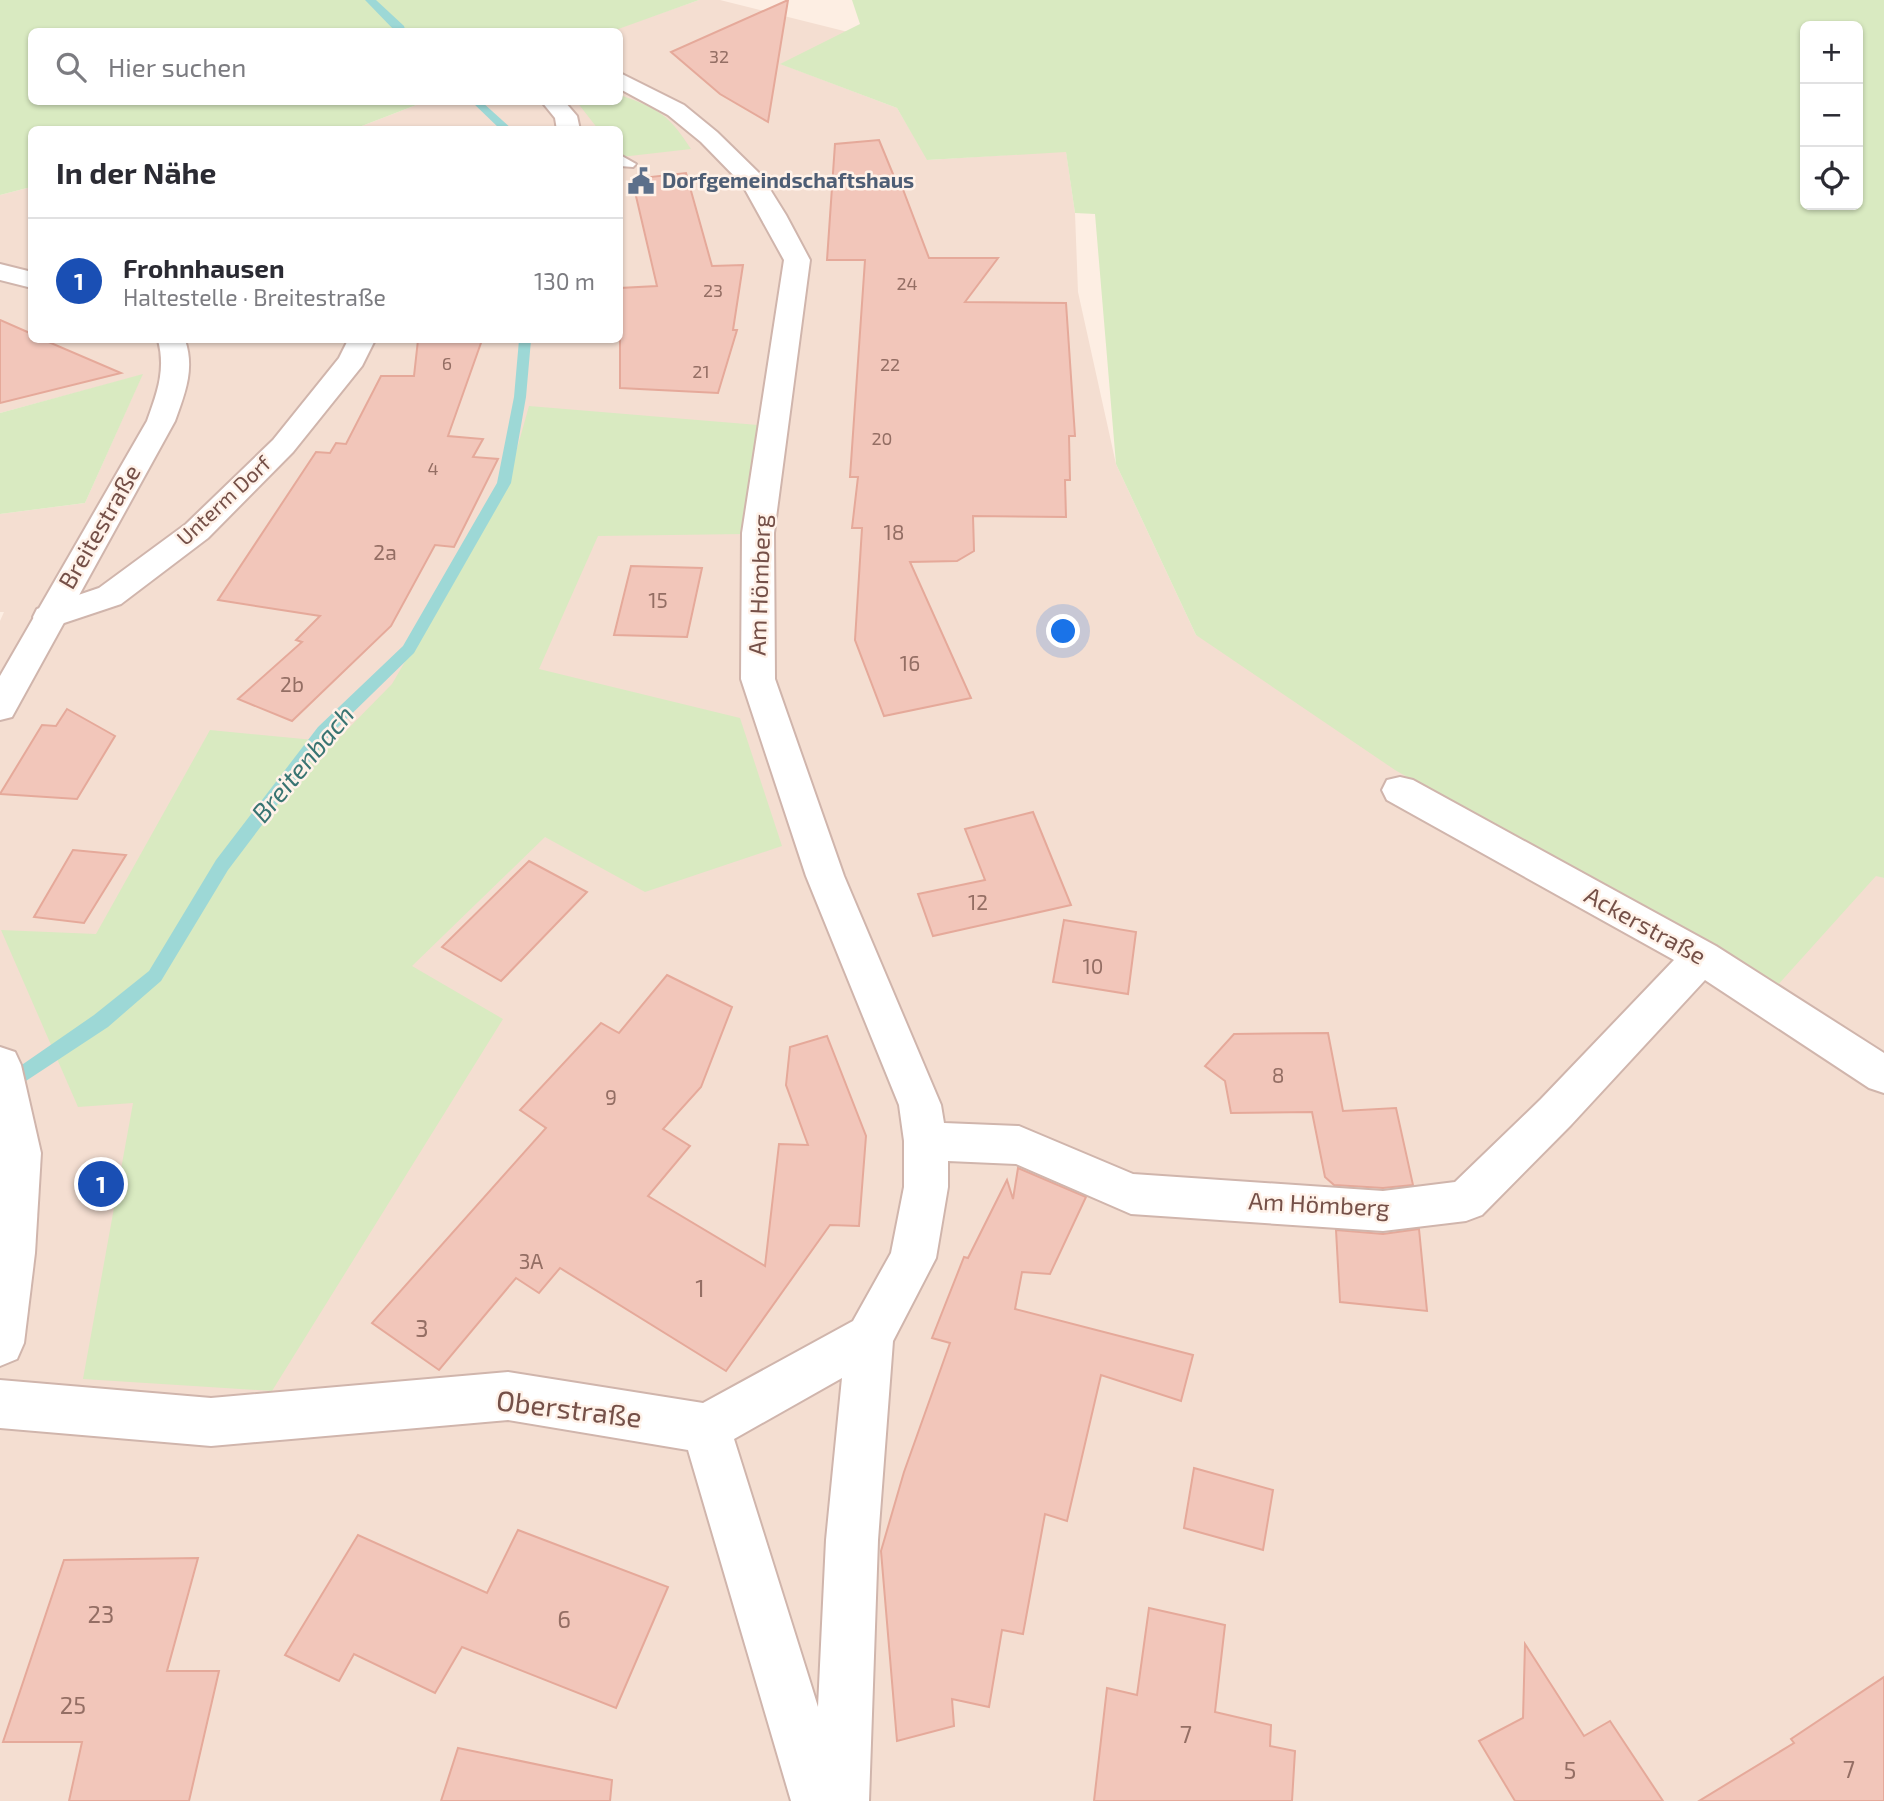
<!DOCTYPE html>
<html lang="de">
<head>
<meta charset="utf-8">
<style>
  body { margin:0; font-family:"Exo 2",sans-serif; background:#f2f2f3; color:#2b2b33 }
  .controls { position:absolute; right:21px; top:21px; display:grid; overflow:hidden; border-radius:10px; box-shadow:0 2px 5px #0004 }
  .controls button { width:63px; height:63px; display:grid; place-items:center; padding:0; border:0; border-bottom:2px solid #e1e1e2; background:#fff; color:#2b2b33; font:35px sans-serif }
  .you { position:absolute; left:1064px; top:632px; width:24px; height:24px; margin:-18px; border:5px solid #fff; border-radius:50%; background:#1a73e8; box-shadow:0 0 0 10px #1a73e833 }
  .badge { display:grid; place-items:center; width:46px; height:46px; border-radius:50%; background:#e94c46; color:#fff; font-size:23px; font-weight:700 }
  .pin { position:absolute; translate:-50% -50%; border:4px solid #fff; box-shadow:0 2px 7px #0006 }
  .list { margin:0; padding:0; list-style:none }
  h2 { display:flex; justify-content:space-between; align-items:center; height:91px; margin:0; padding:0 28px; font-size:30px }
  h2 small { font-size:23px; font-weight:400; color:#7c7c81 }
  .list li { display:grid; grid-template-columns:46px 1fr auto; gap:21px; align-items:center; box-sizing:border-box; height:126px; padding:0 28px; border-top:2px solid #e1e1e2 }
  .list b { display:block; font-size:26px; white-space:nowrap }
  .list p { margin:0; font-size:23px; white-space:nowrap; color:#7c7c81 }
  .list em { font-size:23px; font-style:normal; color:#7c7c81 }
  .icon { flex:none; width:38px; height:38px; fill:none; stroke:currentColor; stroke-width:2; stroke-linecap:round; stroke-linejoin:round }
  .map { position:relative; flex:none; width:1884px; height:1801px; overflow:hidden }
  .search { position:absolute; background:#fff; box-shadow:0 2px 5px #0004; left:28px; top:28px; width:595px; height:77px; display:flex; align-items:center; gap:18px; box-sizing:border-box; padding:0 24px; border-radius:10px; color:#7c7c81; font-size:26px }
  .panel { position:absolute; background:#fff; box-shadow:0 2px 5px #0004; left:28px; top:126px; width:595px; height:217px; border-radius:10px }
  .map>svg:first-child { display:block }
  .residential { fill:#f4ded1 }
  .green { fill:#d9eac1; fill-rule:evenodd }
  .lines { fill:none; stroke-linecap:round; stroke-linejoin:round }
  .stream { fill:#9dd8d6; fill-rule:evenodd }
  .building { fill:#f2c6ba; stroke:#e5a99a; stroke-width:2 }
  .service-casing { stroke:#d0b5ac; stroke-width:4 }
  .minor-casing { stroke:#d0b5ac; stroke-width:4 }
  .tertiary-casing { stroke:#d0b5ac; stroke-width:4 }
  .service { fill:#fff; fill-rule:evenodd }
  .minor { fill:#fff; fill-rule:evenodd }
  .tertiary { fill:#fff; fill-rule:evenodd }
  .labels { text-anchor:middle; stroke-width:5; stroke-linejoin:round; paint-order:stroke }
  .far-number-label { font-size:18px; fill:#946e64 }
  .far-service-label { font-size:21px; font-weight:bold; fill:#4e5e75; stroke:#fff2e9; text-anchor:start }
  .far-street-label { font-size:21px; fill:#755048; stroke:#fff2e9 }
  .number-label { font-size:21px; fill:#946e64 }
  .street-label { font-size:24px; fill:#755048; stroke:#fff2e9 }
  .near-number-label { font-size:24px; fill:#946e64 }
  .water-label { font-size:26px; font-style:italic; fill:#397472; stroke:#fff2e9 }
  .near-street-label { font-size:28px; fill:#755048; stroke:#fff2e9 }
</style>
</head>
<body>
<div class="map">
<svg width="1884" height="1801" viewBox="0 0 1884 1801">
  <rect width="100%" height="100%" fill="#fdeee3"/>
  <polygon class="residential" points="699,0 720,0 848,32 781,64 897,108 928,160 1066,151 1075,213 1078,292 1116,464 1196,635 1884,878 1884,1801 0,1801 0,621 4,612 0,612 0,514 85,503 142,375 0,413 0,195 31,187 32,340 620,340 620,130 354,129 424,102 620,102 620,32 610,31"/>
  <g class="green">
    <polygon points="0,0 699,0 610,32 32,32 32,102 424,102 354,129 32,130 31,187 0,195"/>
    <path d="M 852,0 L 1884,0 L 1884,878 L 1876,876 L 1775,988 L 1395,770 L 1196,635 L 1116,464 L 1095,214 L 1075,213 L 1066,152 L 927,160 L 897,108 L 780,64 L 860,24 ZM 1805,26 L 1858,26 L 1858,205 L 1805,205 Z"/>
    <path d="M 620,95 C 658,108 669,115 691,149 L 621,157 L 620,130 L 598,129 L 577,102 L 620,102 Z"/>
    <polygon points="143,374 85,503 0,514 0,413"/>
    <polygon points="529,406 758,425 745,534 598,536 539,669 740,718 782,846 645,892 545,837 412,966 503,1019 272,1391 83,1379 133,1103 78,1107 1,930 96,934 210,730 335,742 392,684 506,488"/>
  </g>
  <g class="lines">
    <g class="stream">
      <polygon points="365,0 376,0 404,26 406,32 396,32"/>
      <polygon points="472,102 482,102 513,130 501,130"/>
      <polygon points="519,340 531,340 526,397 511,483 414,653 330,735 228,870 161,981 108,1027 0,1098 0,1080 94,1015 149,971 216,860 318,727 403,646 497,483 514,397"/>
    </g>
  </g>
  <g class="building">
    <polygon points="788,0 768,122 720,94 671,52"/>
    <polygon points="879,140 895,179 899,179 929,258 998,258 965,302 1066,303 1075,436 1069,436 1070,480 1065,480 1066,517 973,516 974,551 957,561 910,562 971,698 884,716 855,640 862,528 852,528 858,477 850,477 865,260 827,260 835,144"/>
    <polygon points="686,173 712,266 743,265 733,330 737,330 718,393 620,388 620,288 657,286 632,179"/>
    <polygon points="0,320 32,334 32,340 44,340 121,373 0,403"/>
    <polygon points="418,340 482,340 448,436 483,439 473,457 498,459 454,547 435,545 391,626 292,721 238,699 302,642 296,640 320,616 218,600 316,452 330,453 336,443 346,444 381,376 414,376"/>
    <polygon points="631,566 702,568 687,637 614,635"/>
    <polygon points="67,709 115,736 77,799 0,794 42,725 56,726"/>
    <polygon points="1033,812 1071,905 933,936 918,894 985,880 965,829"/>
    <polygon points="73,850 126,855 84,923 34,917"/>
    <polygon points="529,861 587,892 501,981 442,947"/>
    <polygon points="1064,920 1136,932 1128,994 1053,982"/>
    <polygon points="667,975 732,1007 701,1087 663,1129 690,1146 648,1196 765,1266 779,1144 808,1145 786,1085 790,1047 827,1036 866,1136 859,1226 830,1225 726,1371 560,1268 539,1293 516,1278 439,1370 372,1323 546,1128 520,1110 601,1023 619,1033"/>
    <polygon points="1328,1033 1343,1111 1396,1108 1413,1185 1383,1188 1334,1185 1325,1177 1312,1112 1231,1113 1225,1081 1205,1066 1234,1034"/>
    <polygon points="1018,1168 1086,1197 1050,1274 1022,1272 1015,1309 1193,1355 1181,1401 1101,1375 1067,1521 1045,1514 1023,1634 1002,1630 989,1707 952,1699 954,1726 897,1741 881,1551 904,1472 950,1343 932,1338 964,1257 968,1258 1007,1180 1013,1199"/>
    <polygon points="1419,1229 1427,1311 1340,1302 1336,1230 1383,1234"/>
    <polygon points="1194,1468 1273,1490 1263,1550 1184,1528"/>
    <polygon points="518,1530 668,1587 616,1708 462,1647 435,1693 354,1654 339,1681 285,1655 358,1535 487,1593"/>
    <polygon points="198,1558 167,1671 219,1671 189,1801 69,1801 82,1742 3,1742 64,1560"/>
    <polygon points="1149,1608 1225,1625 1215,1712 1271,1725 1270,1746 1295,1751 1292,1801 1094,1801 1107,1688 1137,1695"/>
    <polygon points="1525,1644 1584,1736 1610,1721 1663,1801 1515,1801 1479,1741 1523,1718"/>
    <polygon points="1884,1677 1884,1801 1699,1801 1794,1743 1791,1739"/>
    <polygon points="458,1748 612,1780 610,1801 441,1801"/>
  </g>
  <g class="lines">
    <defs>
      <polygon id="service" points="620,155 636,164 633,167 620,166"/>
      <g id="minor">
        <path d="M 620,73 L 684,105 L 717,132 L 761,175 L 786,215 L 810,260 L 774,533 L 775,679 L 844,876 L 941,1105 L 944,1123 L 1019,1126 L 1133,1174 L 1383,1191 L 1455,1182 L 1541,1099 L 1674,960 L 1387,800 L 1382,790 L 1387,780 L 1400,777 L 1413,780 L 1716,946 L 1884,1053 L 1884,1093 L 1869,1088 L 1705,980 L 1571,1125 L 1482,1215 L 1466,1221 L 1383,1231 L 1131,1214 L 1016,1164 L 948,1161 L 948,1187 L 936,1258 L 893,1341 L 878,1540 L 869,1801 L 791,1801 L 688,1450 L 508,1420 L 211,1446 L 0,1428 L 0,1380 L 211,1398 L 508,1372 L 703,1403 L 853,1321 L 891,1253 L 904,1187 L 904,1141 L 899,1105 L 806,876 L 741,679 L 742,533 L 784,260 L 742,184 L 701,142 L 668,115 L 620,89 ZM 842,1378 L 826,1540 L 818,1707 L 734,1439 Z"/>
        <polygon points="542,102 565,102 577,116 580,130 557,130 555,118"/>
        <polygon points="348,340 375,340 362,366 293,452 208,538 121,604 49,628 37,625 33,617 37,609 99,588 186,524 273,440 339,358"/>
      </g>
      <g id="tertiary">
        <polygon points="0,264 32,272 32,288 0,280"/>
        <path d="M 158,340 L 185,340 C 195,369 185,393 175,421 L 12,717 L 0,720 L 0,676 L 147,421 C 157,393 166,370 158,340 Z"/>
        <polygon points="0,1047 15,1052 21,1065 41,1153 35,1253 24,1343 17,1359 0,1366"/>
      </g>
    </defs>
    <use href="#service" class="service-casing"/>
    <use href="#minor" class="minor-casing"/>
    <use href="#tertiary" class="tertiary-casing"/>
    <use href="#service" class="service"/>
    <use href="#minor" class="minor"/>
    <use href="#tertiary" class="tertiary"/>
  </g>
  <defs>
    <symbol id="civic-bare" viewBox="-9 -9 18 18"><path d="M-.6-6.5H3V-4.5H.6V-3L4-1V1h2V6H-6V1h2V-1L-.6-3ZM-1.2 2.5V6h2.4V2.5Z" fill="#5c6f8a" stroke="#fff2e9" stroke-width="2.5" paint-order="stroke"/></symbol>
  </defs>
  <g fill-rule="evenodd">
    <use href="#civic-bare" x="622" y="162" width="38" height="38"/>
  </g>
  <g class="labels">
    <g class="far-number-label">
      <text x="719" y="63">32</text>
      <text x="907" y="290">24</text>
      <text x="713" y="297">23</text>
      <text x="447" y="370">6</text>
      <text x="890" y="371">22</text>
      <text x="701" y="378">21</text>
      <text x="882" y="445">20</text>
      <text x="433" y="475">4</text>
    </g>
    <g class="far-service-label">
      <text x="662" y="188">Dorfgemeindschaftshaus</text>
    </g>
    <g class="far-street-label">
      <text transform="translate(224 501) rotate(-43)" y="7">Unterm Dorf</text>
    </g>
    <g class="number-label">
      <text x="894" y="540">18</text>
      <text x="385" y="560">2a</text>
      <text x="658" y="608">15</text>
      <text x="910" y="671">16</text>
      <text x="292" y="692">2b</text>
      <text x="978" y="910">12</text>
      <text x="1093" y="974">10</text>
      <text x="1278" y="1083">8</text>
      <text x="611" y="1105">9</text>
      <text x="531" y="1269">3A</text>
    </g>
    <g class="street-label">
      <text transform="translate(100 527) rotate(-60)" y="8">Breitestraße</text>
      <text transform="translate(760 585) rotate(-88)" y="8">Am Hömberg</text>
      <text transform="translate(1645 926) rotate(29)" y="8">Ackerstraße</text>
      <text transform="translate(1319 1205) rotate(3)" y="8">Am Hömberg</text>
    </g>
    <g class="near-number-label">
      <text x="700" y="1297">1</text>
      <text x="422" y="1337">3</text>
      <text x="101" y="1623">23</text>
      <text x="564" y="1628">6</text>
      <text x="73" y="1714">25</text>
      <text x="1186" y="1743">7</text>
      <text x="1849" y="1778">7</text>
      <text x="1570" y="1779">5</text>
    </g>
    <g class="water-label">
      <text transform="translate(303 764) rotate(-50)" y="9">Breitenbach</text>
    </g>
    <g class="near-street-label">
      <text transform="translate(569 1409) rotate(7)" y="10">Oberstraße</text>
    </g>
  </g>
</svg>
<div class="controls">
<button>+</button>
<button>−</button>
<button><svg class="icon" aria-label="locate" viewBox="0 0 24 24"><circle cx="12" cy="12" r="6"/><path d="M12 2v4M12 18v4M2 12h4M18 12h4"/></svg></button>
</div>
<div class="you"></div>
<div class="pin badge" style="left:101px;top:1184px;background:#1a4fb4">1</div>
<div class="search"><svg class="icon" aria-label="search" viewBox="0 0 24 24"><circle cx="10" cy="10" r="6"/><path d="M15 15l6 6"/></svg>Hier suchen</div>
<section class="panel">
<h2>In der Nähe<small></small></h2>
<ul class="list">
<li><span class="badge" style="background:#1a4fb4">1</span><div><b>Frohnhausen</b><p>Haltestelle · Breitestraße</p></div><em>130 m</em></li>
</ul>
</section>
</div>
</body>
</html>
